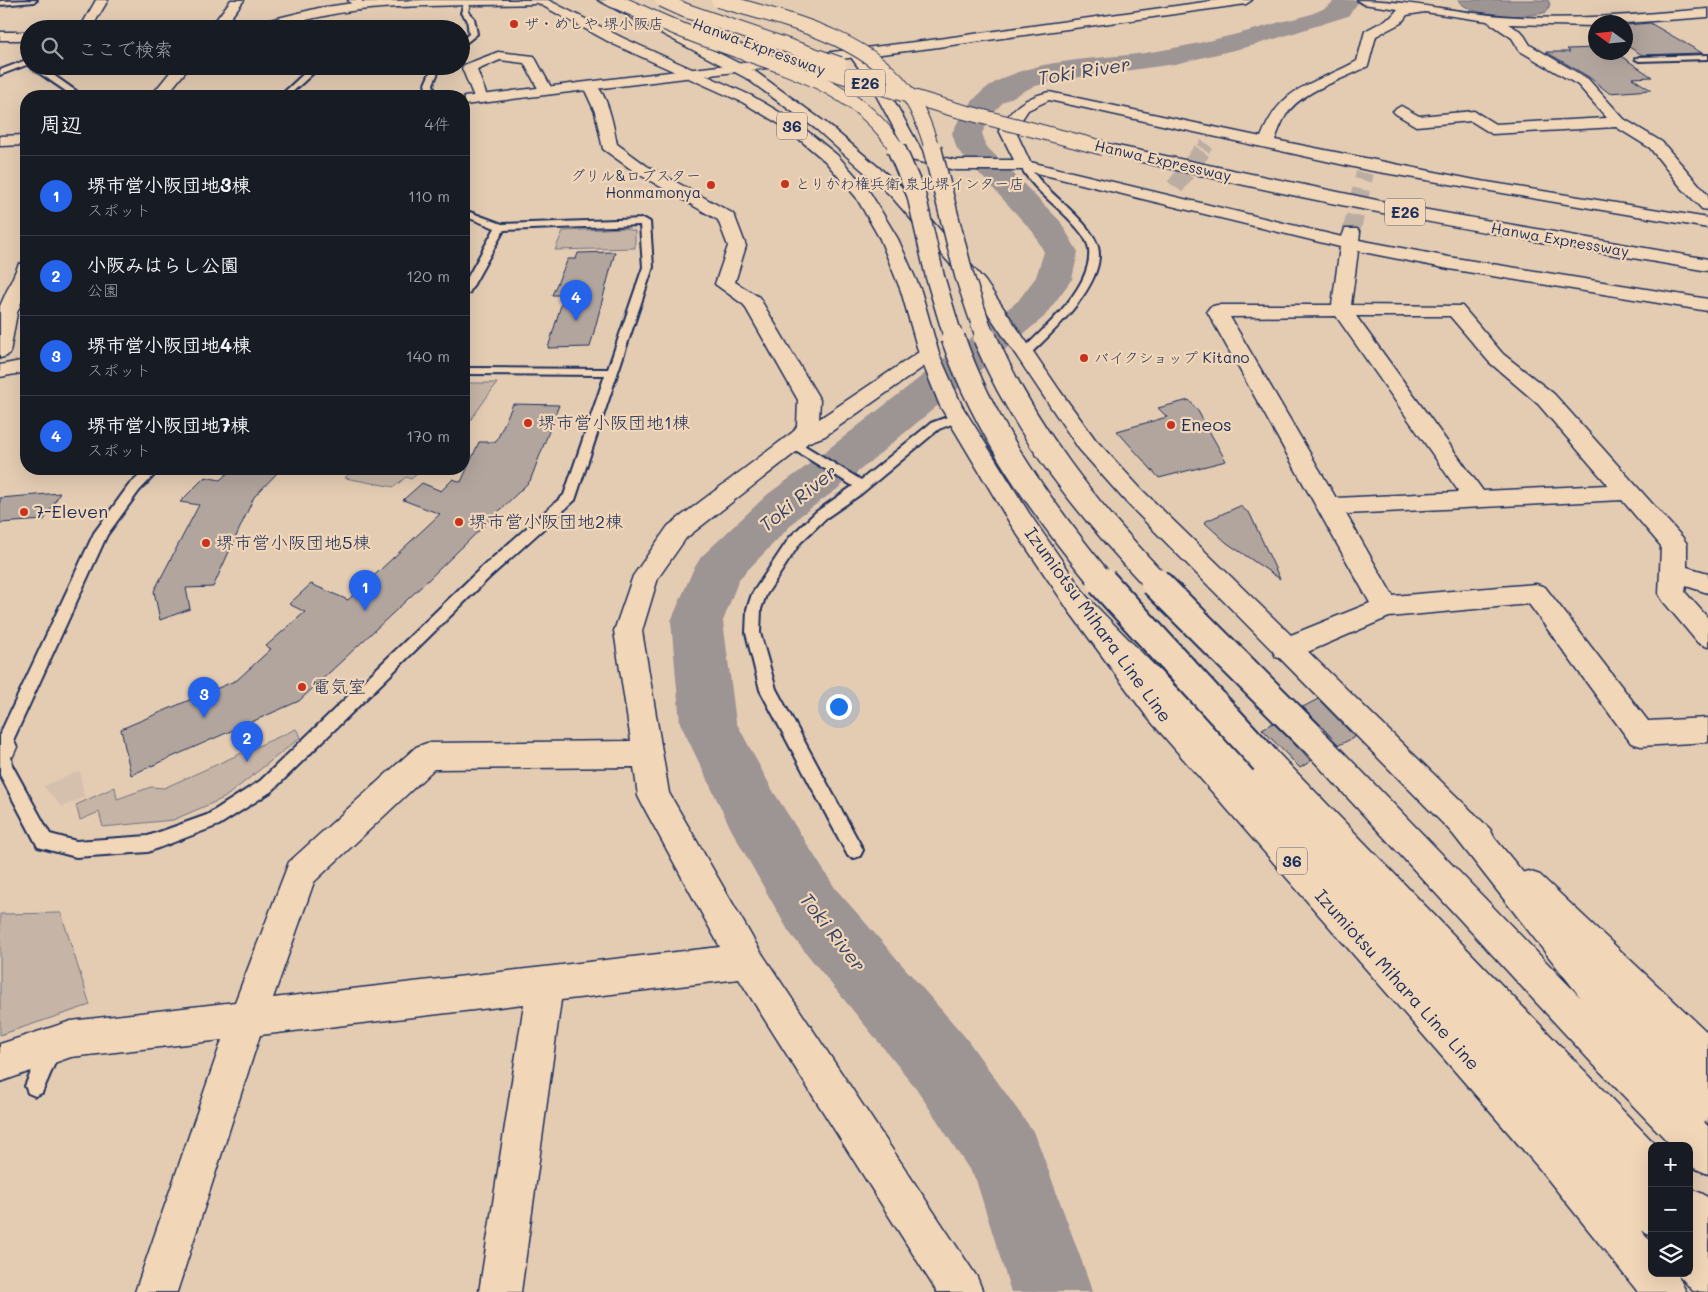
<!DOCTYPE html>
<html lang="ja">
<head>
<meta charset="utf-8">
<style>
  body { margin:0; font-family:Mali,"Klee One",sans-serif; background:#242831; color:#f1f3f6 }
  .controls { position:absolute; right:15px; bottom:15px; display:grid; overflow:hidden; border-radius:10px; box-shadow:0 5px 20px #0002 }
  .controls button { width:45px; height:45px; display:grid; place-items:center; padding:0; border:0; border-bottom:1px solid #363941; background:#171b24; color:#f1f3f6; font:25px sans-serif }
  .compass { position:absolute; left:1588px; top:15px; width:45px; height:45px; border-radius:50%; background:#171b24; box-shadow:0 5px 20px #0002; rotate:285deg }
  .you { position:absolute; left:838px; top:706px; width:18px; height:18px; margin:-12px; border:4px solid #fff; border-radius:50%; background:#1a73e8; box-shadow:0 0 0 8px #1a73e833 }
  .badge { display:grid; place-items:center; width:32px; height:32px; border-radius:50%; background:#2563eb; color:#fff; font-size:16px; font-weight:700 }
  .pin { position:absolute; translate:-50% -41px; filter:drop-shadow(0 1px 2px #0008) }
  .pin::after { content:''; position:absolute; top:26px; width:18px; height:15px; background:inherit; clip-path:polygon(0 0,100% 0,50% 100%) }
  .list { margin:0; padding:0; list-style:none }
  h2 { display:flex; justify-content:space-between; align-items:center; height:65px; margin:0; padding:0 20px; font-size:21px }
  h2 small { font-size:16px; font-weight:400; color:#9ea1a6 }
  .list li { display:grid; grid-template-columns:32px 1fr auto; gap:15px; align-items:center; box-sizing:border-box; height:80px; padding:0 20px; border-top:1px solid #363941 }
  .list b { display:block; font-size:19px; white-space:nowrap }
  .list p { margin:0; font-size:16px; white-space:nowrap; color:#9ea1a6 }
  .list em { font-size:16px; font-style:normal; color:#9ea1a6 }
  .icon { flex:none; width:28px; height:28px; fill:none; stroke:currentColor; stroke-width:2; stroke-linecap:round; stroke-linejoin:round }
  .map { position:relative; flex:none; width:1708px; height:1292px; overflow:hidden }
  .search { position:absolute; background:#171b24; box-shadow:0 5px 20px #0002; left:20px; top:20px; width:450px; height:55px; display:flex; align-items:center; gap:12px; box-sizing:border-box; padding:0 18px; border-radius:28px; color:#9ea1a6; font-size:19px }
  .panel { position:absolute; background:#171b24; box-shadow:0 5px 20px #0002; left:20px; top:90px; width:450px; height:385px; border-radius:20px }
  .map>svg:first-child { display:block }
  .built { fill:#d5c0ad }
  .green { fill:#c6b5a6; stroke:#707282 }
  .water { fill:#9d9494; stroke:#696c7e }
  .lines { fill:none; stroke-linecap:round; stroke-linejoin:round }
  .river { fill:#9d9494; fill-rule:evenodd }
  .building { fill:#b2a59e; stroke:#1b2f5e }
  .street-tunnel-far1 { stroke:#bcada2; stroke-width:14; stroke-dasharray:14 7; stroke-linecap:butt }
  .street-tunnel { stroke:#bcada2; stroke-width:18; stroke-dasharray:18 9; stroke-linecap:butt }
  .lane-casing { stroke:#1b2f5e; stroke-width:4 }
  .street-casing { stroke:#1b2f5e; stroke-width:3 }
  .secondary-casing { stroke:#1b2f5e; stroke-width:3 }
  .primary-casing { stroke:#1b2f5e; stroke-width:3 }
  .highway-casing { stroke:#1b2f5e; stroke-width:3 }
  .lane { fill:#f1d6b8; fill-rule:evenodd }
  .street { fill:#f1d6b8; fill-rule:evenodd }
  .secondary { fill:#f1d6b8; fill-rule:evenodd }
  .primary { fill:#f1d6b8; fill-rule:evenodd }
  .highway { fill:#f1d6b8; fill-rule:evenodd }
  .highway-bridge-far3-casing { stroke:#1b2f5e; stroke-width:16; stroke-linecap:butt }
  .highway-bridge-far2-casing { stroke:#1b2f5e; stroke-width:21; stroke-linecap:butt }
  .highway-bridge-far1-casing { stroke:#1b2f5e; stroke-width:26; stroke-linecap:butt }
  .highway-bridge-casing { stroke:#1b2f5e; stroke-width:33; stroke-linecap:butt }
  .highway-bridge-far3 { stroke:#f1d6b8; stroke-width:14 }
  .highway-bridge-far2 { stroke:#f1d6b8; stroke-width:18 }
  .highway-bridge-far1 { stroke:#f1d6b8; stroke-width:23 }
  .highway-bridge { stroke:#f1d6b8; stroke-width:29 }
  .poi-dot { fill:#c8321e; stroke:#f1d6b8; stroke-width:2 }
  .labels { text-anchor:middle; stroke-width:4.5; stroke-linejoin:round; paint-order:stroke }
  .far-poi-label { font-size:15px; fill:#1b2f5e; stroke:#f1d6b8; text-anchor:start }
  .far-street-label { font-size:15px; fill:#1b2f5e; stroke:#f1d6b8 }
  .shield { fill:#f1d6b8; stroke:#5b6179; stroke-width:1 }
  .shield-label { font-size:16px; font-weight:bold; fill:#1b2f5e }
  .poi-label { font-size:18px; fill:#1b2f5e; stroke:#f1d6b8; text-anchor:start }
  .street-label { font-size:18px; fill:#1b2f5e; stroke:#f1d6b8 }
  .water-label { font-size:19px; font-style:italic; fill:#354369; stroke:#f1d6b8 }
</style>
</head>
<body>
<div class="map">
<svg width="1708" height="1292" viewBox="0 0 1708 1292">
  <rect width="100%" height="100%" fill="#e4ccb3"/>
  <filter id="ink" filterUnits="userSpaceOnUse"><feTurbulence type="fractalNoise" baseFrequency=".02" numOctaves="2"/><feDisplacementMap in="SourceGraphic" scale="10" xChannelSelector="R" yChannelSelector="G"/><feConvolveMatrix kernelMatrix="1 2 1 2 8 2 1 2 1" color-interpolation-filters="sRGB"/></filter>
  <g filter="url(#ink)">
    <polygon class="built" points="80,771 84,797 62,807 43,786"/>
    <g class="green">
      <polygon points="624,228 635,231 635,248 555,250 563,231"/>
      <polygon points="469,383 497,383 464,429 464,389"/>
      <polygon points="352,469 423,469 411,479 406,477 394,487 345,478"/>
      <polygon points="296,729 301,737 224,798 173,820 103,827 99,812 80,820 76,805 115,787 117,799 151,787 164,788"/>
      <polygon points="61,913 90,1005 0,1035 0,914"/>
    </g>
    <path class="water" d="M 1458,0 L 1548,0 L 1550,4 L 1547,12 C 1528,18 1469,18 1458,0 Z"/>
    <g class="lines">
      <path class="river" d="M 1335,0 L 1360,0 L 1348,16 L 1255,45 L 1175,64 L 1058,80 L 1032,87 L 1003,102 L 991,116 L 982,133 L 986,146 L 1060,221 L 1078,252 L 1072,279 L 1044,317 L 836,490 L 800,516 L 739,579 L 723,621 L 736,722 L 773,791 L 835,888 L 966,1038 L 1035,1134 L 1093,1292 L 1011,1292 L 976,1180 L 916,1088 L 789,932 L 731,829 L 680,723 L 671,621 L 693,570 L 701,557 L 768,494 L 804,468 L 1018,301 L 1036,277 L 1044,252 L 1033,232 L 957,149 L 952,133 C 961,115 973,97 989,86 C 1033,57 1101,60 1151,52 C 1195,45 1238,35 1280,22 C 1297,18 1324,13 1335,0 Z"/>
    </g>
    <g class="building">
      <polygon points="1650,23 1702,53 1642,55 1626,45 1626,25"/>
      <polygon points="1596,48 1596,52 1615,52 1652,77 1632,78 1651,90 1609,93 1589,77 1546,52 1570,52 1567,49"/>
      <polygon points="615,252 590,347 548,348 564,295 552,295 568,259 576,259 578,253"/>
      <polygon points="1189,400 1198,411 1226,461 1159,478 1117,431 1167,417 1158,408"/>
      <polygon points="513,404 559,405 530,481 424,584 299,701 131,775 121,729 237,680 271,649 266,646 305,612 289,604 311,584 348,600 440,514 403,500 422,483 441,491 453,479 461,482 479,442 496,442"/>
      <polygon points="232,469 281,469 254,497 213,587 186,588 190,609 160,620 154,591 199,505 180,502 205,477 220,480"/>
      <polygon points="60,493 44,520 0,523 0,498"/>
      <polygon points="1240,506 1250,514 1280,579 1227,543 1204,522"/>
      <polygon points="1318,699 1355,737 1339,745 1303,707"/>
      <polygon points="1273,723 1302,751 1311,761 1300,768 1262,729"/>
    </g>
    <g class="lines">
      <polyline class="street-tunnel-far1" points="1203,149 1207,144"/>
      <g class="street-tunnel">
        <polyline points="1175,187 1204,148"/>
        <polyline points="1351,233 1365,173"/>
      </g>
      <defs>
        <g id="lane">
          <polygon points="37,0 34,2 0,5 0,1"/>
          <polygon points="467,1 470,3 468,12 474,18 477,34 461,47 461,41 469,34 467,19 461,13 464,3"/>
          <polygon points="1708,55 1708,59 1639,61 1635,59 1639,57"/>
          <polygon points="29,59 29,64 0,75 0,70"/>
          <polygon points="29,66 42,67 83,96 70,94"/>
          <polygon points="312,66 321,66 288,96 280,96"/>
          <polygon points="433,66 441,66 433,84 436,96 428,96 425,84"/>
          <path d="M 1021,163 L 1027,163 C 1042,188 1066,203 1084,224 C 1090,231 1096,239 1098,247 C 1107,283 1051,334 1028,356 L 1024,357 L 1018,354 L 1020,352 C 1044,329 1093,286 1089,250 C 1088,238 1076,227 1068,218 C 1051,201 1031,187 1020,165 Z"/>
          <polygon points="464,210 502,224 645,219 650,222 653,267 575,500 490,577 272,791 219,825 148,852 76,857 38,847 0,775 0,734 94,533 129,485 147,469 160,469 139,491 107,535 10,747 12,765 50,834 76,841 148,836 207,815 260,781 480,569 564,495 605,375 464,374 464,368 608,369 643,267 640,225 504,230 469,293 464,296 464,284 495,228 464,216"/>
          <polygon points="958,413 962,414 964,417 962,420 939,429 861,494 826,518 800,543 766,595 761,609 760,633 776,689 860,844 863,850 860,856 854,858 848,856 760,690 746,633 747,609 752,594 790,537 816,512 853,486 789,447 787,444 789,441 797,441 861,480 931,423"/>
          <polygon points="51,1039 58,1042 61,1049 42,1093 35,1096 28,1093 25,1086 44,1042"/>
        </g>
        <g id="street">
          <polygon points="96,0 108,0 91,29 77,29 83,23"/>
          <polygon points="348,0 361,0 366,6 360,10 356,9"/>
          <path d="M 1357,0 C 1412,0 1464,15 1519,17 C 1582,20 1645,14 1708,9 L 1708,17 L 1626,23 L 1596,22 L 1594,26 L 1508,24 L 1522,32 L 1530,45 L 1588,79 L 1624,119 L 1662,142 L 1708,195 L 1708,210 L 1702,209 L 1680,186 L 1650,148 L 1616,127 L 1492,134 L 1471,121 L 1416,126 L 1396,114 L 1393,111 L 1401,106 L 1419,116 L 1474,111 L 1495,124 L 1607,118 L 1578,85 L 1520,51 L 1512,38 L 1487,21 L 1425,12 L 1407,15 L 1401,23 L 1376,36 L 1368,66 C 1342,81 1303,89 1286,115 C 1281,123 1278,132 1275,140 L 1475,180 L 1708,218 L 1708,228 L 1367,170 L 1049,100 L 1028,110 L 1015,130 L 1030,162 L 1342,237 L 1345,229 L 1357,229 L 1360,233 L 1359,240 L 1449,257 L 1708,299 L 1708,311 L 1449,269 L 1358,251 L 1351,305 L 1462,306 L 1503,354 L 1554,394 L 1683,538 L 1687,544 L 1687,567 L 1708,573 L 1708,593 L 1686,586 L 1685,592 L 1708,618 L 1708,647 L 1698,643 L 1663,601 L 1659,594 L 1661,546 L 1622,500 L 1346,514 L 1393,596 L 1536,584 L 1545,587 L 1648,721 L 1708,718 L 1708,742 L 1641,746 L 1631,743 L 1529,604 L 1389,617 L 1296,657 L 1286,660 L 1276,657 L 1272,649 L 1276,641 L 1370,603 L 1207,311 L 1210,307 L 1217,305 L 1332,305 L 1340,247 L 1024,170 L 955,170 L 911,160 L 869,82 L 848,53 L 850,50 L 860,50 L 883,81 L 923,153 L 955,160 L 1014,160 L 999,130 C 1012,107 1024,98 1049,92 L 1261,137 C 1282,84 1312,86 1357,61 L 1365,31 L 1391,17 L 1398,9 L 1363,4 ZM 1336,316 L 1459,492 L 1336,498 L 1230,317 ZM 1356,316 L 1450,316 L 1489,362 L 1538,404 L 1608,485 L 1483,491 Z"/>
          <polygon points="498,52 534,56 553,91 551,94 541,94 524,63 500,60 477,70 488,99 481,103 476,102 462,68 464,65"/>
          <path d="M 590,82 C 607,86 614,129 617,144 L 647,166 L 732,213 L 735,217 L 746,246 L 735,282 L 759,297 L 820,400 L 819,419 L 922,350 L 929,348 L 936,350 L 939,354 L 936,358 L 825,436 L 809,442 L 686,538 L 658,578 L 642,631 L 669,793 L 759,949 L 977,1277 L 983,1292 L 937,1292 L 739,979 L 561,1000 L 521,1292 L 479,1292 L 524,1004 L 260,1035 L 177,1292 L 135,1292 L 222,1040 L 71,1057 L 0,1082 L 0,1044 L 71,1021 L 235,1002 L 289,862 L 416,747 L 427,743 L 631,741 L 614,631 L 633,576 L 668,526 L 793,432 L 797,426 L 798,400 L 744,305 L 715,284 L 728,246 L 718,220 L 635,172 L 603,149 L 595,112 L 583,86 ZM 634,767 L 638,796 L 643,806 L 720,947 L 273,998 L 314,882 L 434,769 Z"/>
          <polygon points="26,360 26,372 0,377 0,365"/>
          <polygon points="0,734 13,738 17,747 13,756 0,760"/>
        </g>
        <g id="secondary">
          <path d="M 425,0 L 540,0 L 534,4 C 476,6 417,4 359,10 C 320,14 283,29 244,29 L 245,26 L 319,8 L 360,2 Z"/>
          <polygon points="1219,0 1252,0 1246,4 931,48 464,105 464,97 931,40"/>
          <rect x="0" y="32" width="29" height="8"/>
          <polygon points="26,135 26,145 0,146 0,136"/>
        </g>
        <g id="primary">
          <polygon points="231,0 244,0 222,29 209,29"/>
          <polygon points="532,0 548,0 623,38 752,96 796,122 837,155 869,191 898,239 921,291 939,354 962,406 1029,513 1087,597 1167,701 1566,1139 1652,1243 1652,1273 1677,1273 1686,1292 1638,1292 1538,1167 1147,717 1069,611 1011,525 940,406 919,354 901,291 880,239 856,197 825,161 786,128 742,102 613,44"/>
          <polygon points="598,0 614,0 756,72 826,123 902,187 985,281 1060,391 1095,439 1142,490 1490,829 1495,839 1490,849 1479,853 1468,849 1126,502 1079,449 971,288 890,195 816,129 746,78"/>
          <polygon points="175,66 190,66 166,96 151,96"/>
          <polygon points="26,262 26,290 17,313 10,352 7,356 0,358 0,306 17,268 19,264"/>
          <polygon points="1528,871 1540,875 1708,1033 1708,1077 1695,1071 1516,897 1511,886 1516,875"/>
        </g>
        <g id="highway">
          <path d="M 1103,143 L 1405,206 L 1708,259 L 1708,271 C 1504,236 1298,201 1097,151 L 1095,148 Z"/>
          <polygon points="1078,594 1087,597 1253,766 1250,760 1254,751 1265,747 1276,751 1657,1146 1652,1146 1652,1235 1638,1229 1299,856 1069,611 1065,604 1069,597"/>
          <polygon points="1310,725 1320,728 1581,998 1452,833 1447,823 1452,813 1463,809 1474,813 1620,990 1708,1077 1708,1123 1703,1121 1708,1126 1708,1174 1694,1168 1689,1163 1689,1146 1672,1146 1592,1063 1300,746 1295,737 1300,728"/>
          <polygon points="1689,1188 1703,1194 1708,1198 1708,1292 1693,1291 1677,1273 1689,1273"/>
        </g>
      </defs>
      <use href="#lane" class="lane-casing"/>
      <use href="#street" class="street-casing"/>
      <use href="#secondary" class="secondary-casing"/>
      <use href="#primary" class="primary-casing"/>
      <use href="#highway" class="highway-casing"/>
      <use href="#lane" class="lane"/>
      <use href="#street" class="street"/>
      <use href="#secondary" class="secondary"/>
      <use href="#primary" class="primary"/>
      <use href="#highway" class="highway"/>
      <defs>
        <g id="highway-bridge-far3">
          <path d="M 613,0 C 644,13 675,29 707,40 C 776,65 857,83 897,149"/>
          <polyline points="662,0 684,10 840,64"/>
          <path d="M 718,0 C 783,19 869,36 910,97 C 920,113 927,131 932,149"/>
          <polyline points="816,68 953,109 1103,148"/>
        </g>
        <g id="highway-bridge-far2">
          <polyline points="896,148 916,194 935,277 954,340"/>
          <polyline points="932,148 964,275 986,340"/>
        </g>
        <g id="highway-bridge-far1">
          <path d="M 953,338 C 985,430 1042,509 1103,583"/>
          <path d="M 985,338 C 1024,431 1089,511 1157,583"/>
        </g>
        <g id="highway-bridge">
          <polyline points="1102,582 1265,760"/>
          <polyline points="1155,582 1310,737"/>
        </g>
      </defs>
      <use href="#highway-bridge-far3" class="highway-bridge-far3-casing"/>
      <use href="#highway-bridge-far2" class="highway-bridge-far2-casing"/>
      <use href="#highway-bridge-far1" class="highway-bridge-far1-casing"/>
      <use href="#highway-bridge" class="highway-bridge-casing"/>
      <use href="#highway-bridge-far3" class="highway-bridge-far3"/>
      <use href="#highway-bridge-far2" class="highway-bridge-far2"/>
      <use href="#highway-bridge-far1" class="highway-bridge-far1"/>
      <use href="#highway-bridge" class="highway-bridge"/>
    </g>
  </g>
  <g class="poi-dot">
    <circle cx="514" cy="24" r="5"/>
    <circle cx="785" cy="184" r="5"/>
    <circle cx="711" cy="185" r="5"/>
    <circle cx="1084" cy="358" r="5"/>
    <circle cx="528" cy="423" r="5"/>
    <circle cx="1171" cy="425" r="5"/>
    <circle cx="24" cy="512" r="5"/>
    <circle cx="459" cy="522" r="5"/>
    <circle cx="206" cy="543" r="5"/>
    <circle cx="302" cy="687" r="5"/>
  </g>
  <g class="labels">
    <g class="far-poi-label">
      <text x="524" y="29">ザ・めしや 堺小阪店</text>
      <text x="701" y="181" text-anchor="end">グリル&amp;ロブスター<tspan x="701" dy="17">Honmamonya</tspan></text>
      <text x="795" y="189">とりかわ権兵衛 泉北堺インター店</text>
      <text x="1094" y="363">バイクショップ Kitano</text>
    </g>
    <g class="far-street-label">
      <text transform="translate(759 47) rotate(20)" y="5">Hanwa Expressway</text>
      <text transform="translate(1163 161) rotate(13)" y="5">Hanwa Expressway</text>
      <text transform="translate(1560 240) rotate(10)" y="5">Hanwa Expressway</text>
    </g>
    <g class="shield">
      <rect x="845" y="69.5" width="40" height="27" rx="4"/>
      <rect x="777" y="112.5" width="30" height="27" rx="4"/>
      <rect x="1385" y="198.5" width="40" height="27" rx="4"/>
      <rect x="1277" y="847.5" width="30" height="27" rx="4"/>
    </g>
    <g class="shield-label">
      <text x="865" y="89">E26</text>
      <text x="792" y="132">36</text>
      <text x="1405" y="218">E26</text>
      <text x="1292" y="867">36</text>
    </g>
    <g class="poi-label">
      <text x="538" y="429">堺市営小阪団地1棟</text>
      <text x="1181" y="431">Eneos</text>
      <text x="34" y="518">7-Eleven</text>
      <text x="469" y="528">堺市営小阪団地2棟</text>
      <text x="216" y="549">堺市営小阪団地5棟</text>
      <text x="312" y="693">電気室</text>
    </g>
    <g class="street-label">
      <text transform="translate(1098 625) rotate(54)" y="6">Izumiotsu Mihara Line Line</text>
      <text transform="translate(1397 980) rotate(48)" y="6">Izumiotsu Mihara Line Line</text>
    </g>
    <g class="water-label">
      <text transform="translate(1084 71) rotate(-9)" y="7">Toki River</text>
      <text transform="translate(798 498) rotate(-39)" y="7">Toki River</text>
      <text transform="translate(833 932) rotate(52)" y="7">Toki River</text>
    </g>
  </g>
</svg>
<div class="controls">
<button>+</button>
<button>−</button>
<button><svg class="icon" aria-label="layers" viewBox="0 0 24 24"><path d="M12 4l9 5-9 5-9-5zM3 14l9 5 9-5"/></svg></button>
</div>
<svg class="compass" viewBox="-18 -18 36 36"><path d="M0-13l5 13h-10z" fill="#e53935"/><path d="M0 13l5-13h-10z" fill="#9ea1a6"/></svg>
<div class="you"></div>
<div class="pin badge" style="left:365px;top:611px">1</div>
<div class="pin badge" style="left:247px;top:762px">2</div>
<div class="pin badge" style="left:204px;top:718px">3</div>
<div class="pin badge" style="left:576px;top:321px">4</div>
<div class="search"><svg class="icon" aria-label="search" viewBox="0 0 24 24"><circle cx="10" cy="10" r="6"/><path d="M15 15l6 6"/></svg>ここで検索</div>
<section class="panel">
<h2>周辺<small>4件</small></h2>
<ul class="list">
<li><span class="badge">1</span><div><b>堺市営小阪団地3棟</b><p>スポット</p></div><em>110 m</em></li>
<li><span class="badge">2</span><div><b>小阪みはらし公園</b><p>公園</p></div><em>120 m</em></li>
<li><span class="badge">3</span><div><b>堺市営小阪団地4棟</b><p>スポット</p></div><em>140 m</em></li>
<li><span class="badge">4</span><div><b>堺市営小阪団地7棟</b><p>スポット</p></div><em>170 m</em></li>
</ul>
</section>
</div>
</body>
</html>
